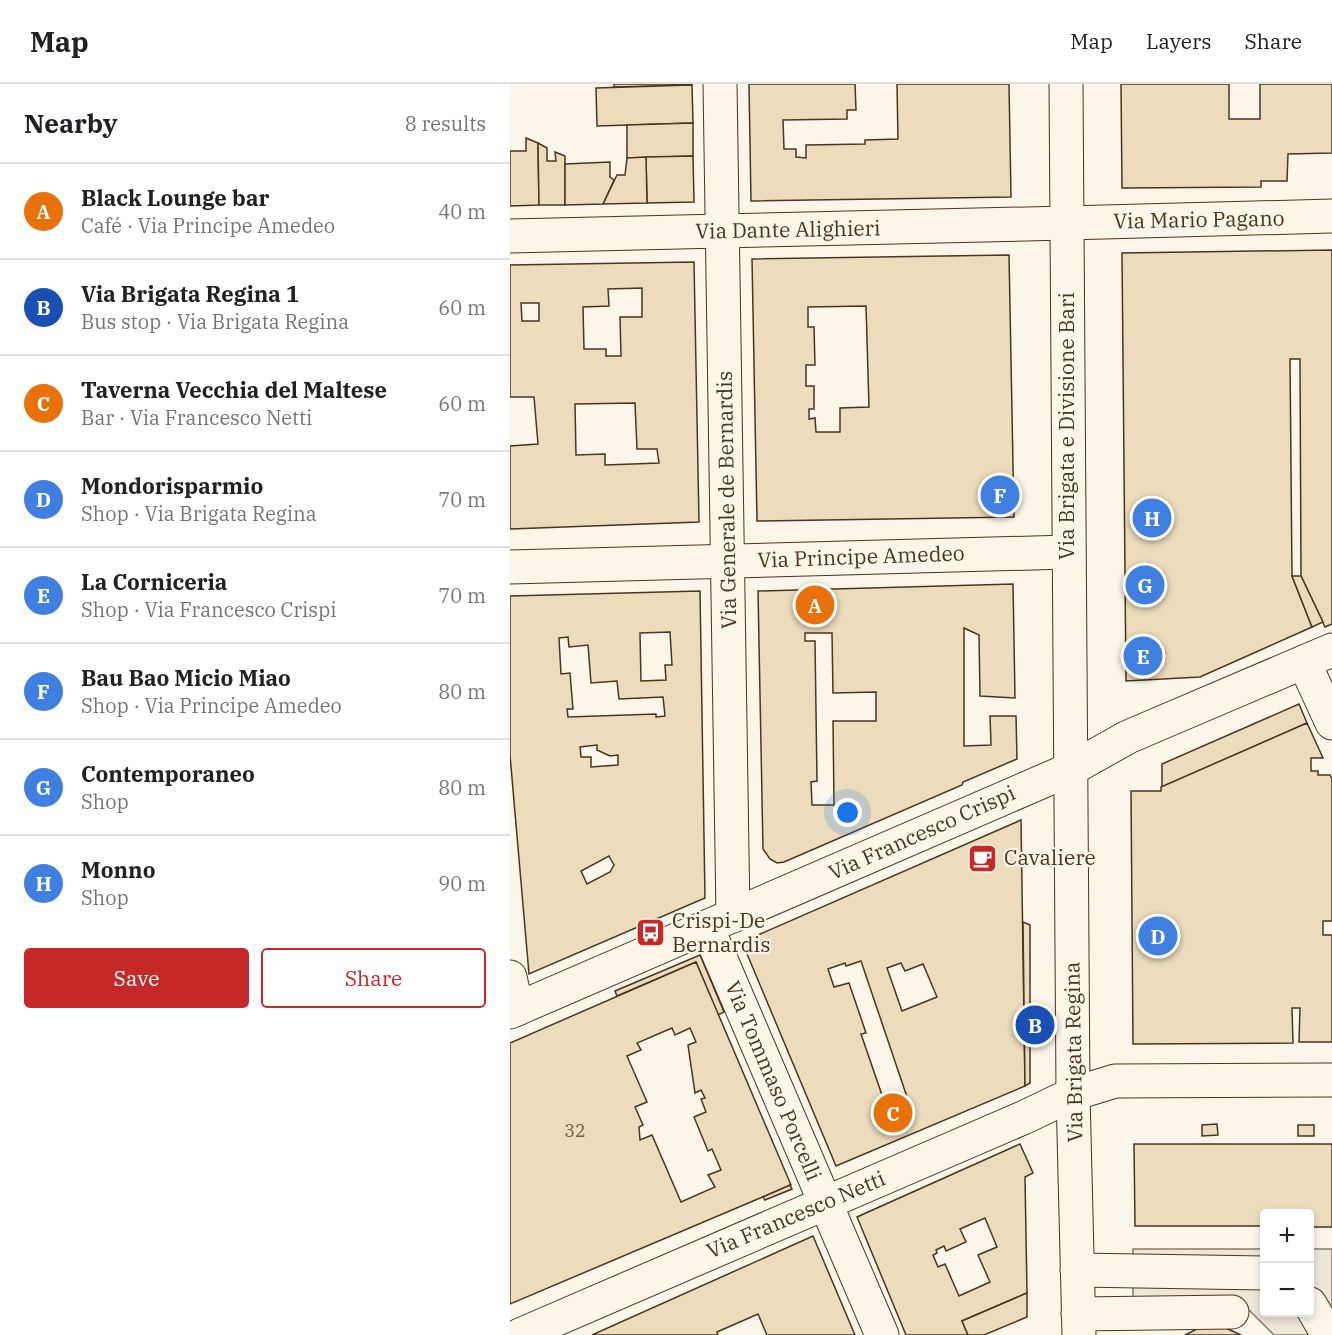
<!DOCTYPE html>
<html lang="en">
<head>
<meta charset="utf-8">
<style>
  body { margin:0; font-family:"IBM Plex Serif",serif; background:#f6f6f6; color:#202124 }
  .controls { position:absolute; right:18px; bottom:18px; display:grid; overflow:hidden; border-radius:6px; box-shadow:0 3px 9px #0003 }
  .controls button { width:54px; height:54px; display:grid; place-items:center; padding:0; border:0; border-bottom:2px solid #e0e0e0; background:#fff; color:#202124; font:30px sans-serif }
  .you { position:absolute; left:338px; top:729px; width:21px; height:21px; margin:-15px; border:4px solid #fff; border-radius:50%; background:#1a73e8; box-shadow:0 0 0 9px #1a73e833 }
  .badge { display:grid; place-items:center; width:39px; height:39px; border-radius:50%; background:#c62828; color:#fff; font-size:20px; font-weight:700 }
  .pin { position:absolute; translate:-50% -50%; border:3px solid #fff; box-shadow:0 2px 6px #0006 }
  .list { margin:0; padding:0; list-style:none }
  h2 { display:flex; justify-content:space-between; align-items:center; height:78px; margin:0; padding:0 24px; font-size:26px }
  h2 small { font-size:20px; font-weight:400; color:#757577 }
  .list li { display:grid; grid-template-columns:39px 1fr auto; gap:18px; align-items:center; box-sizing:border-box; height:96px; padding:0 24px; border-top:2px solid #e0e0e0 }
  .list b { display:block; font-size:22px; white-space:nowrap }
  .list p { margin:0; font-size:20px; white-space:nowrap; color:#757577 }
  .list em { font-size:20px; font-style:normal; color:#757577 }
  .actions { display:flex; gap:12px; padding:18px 24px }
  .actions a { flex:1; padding:14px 0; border:2px solid #c62828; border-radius:6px; text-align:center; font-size:21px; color:#c62828 }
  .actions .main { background:#c62828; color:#fff }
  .map { position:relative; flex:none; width:822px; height:1251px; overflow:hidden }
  header { display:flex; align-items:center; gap:36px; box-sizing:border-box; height:84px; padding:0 30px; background:#fff; border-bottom:2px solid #e0e0e0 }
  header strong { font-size:28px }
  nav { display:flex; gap:33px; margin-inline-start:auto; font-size:21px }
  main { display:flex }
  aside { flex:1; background:#fff }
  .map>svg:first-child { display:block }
  .parking { fill:#ede7d9; stroke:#887966; stroke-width:1.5 }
  .building { fill:#ecdcbc; stroke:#4a3520; stroke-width:1.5; fill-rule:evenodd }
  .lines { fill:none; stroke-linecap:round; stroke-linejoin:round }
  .minor-casing { stroke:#4a3520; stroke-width:35 }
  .major-casing { stroke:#4a3520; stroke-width:35 }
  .minor { stroke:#fbf6e9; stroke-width:33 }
  .major { stroke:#fbf6e9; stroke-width:33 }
  .labels { text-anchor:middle; stroke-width:4.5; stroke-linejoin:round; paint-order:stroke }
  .number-label { font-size:18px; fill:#725f47 }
  .street-label { font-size:21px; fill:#4a3520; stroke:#fbf6e9 }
  .poi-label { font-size:21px; fill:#4a3520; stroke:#fbf6e9; text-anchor:start }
</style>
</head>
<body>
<header>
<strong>Map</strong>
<nav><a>Map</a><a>Layers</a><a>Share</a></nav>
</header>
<main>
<aside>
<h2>Nearby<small>8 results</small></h2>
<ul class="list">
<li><span class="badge" style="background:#e8710a">A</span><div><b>Black Lounge bar</b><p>Café · Via Principe Amedeo</p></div><em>40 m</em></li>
<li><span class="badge" style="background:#1a4fb4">B</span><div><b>Via Brigata Regina 1</b><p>Bus stop · Via Brigata Regina</p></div><em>60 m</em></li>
<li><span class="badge" style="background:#e8710a">C</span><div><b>Taverna Vecchia del Maltese</b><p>Bar · Via Francesco Netti</p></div><em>60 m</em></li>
<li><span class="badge" style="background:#3f7fe0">D</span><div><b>Mondorisparmio</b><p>Shop · Via Brigata Regina</p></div><em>70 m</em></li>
<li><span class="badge" style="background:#3f7fe0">E</span><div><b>La Corniceria</b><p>Shop · Via Francesco Crispi</p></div><em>70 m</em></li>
<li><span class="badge" style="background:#3f7fe0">F</span><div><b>Bau Bao Micio Miao</b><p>Shop · Via Principe Amedeo</p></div><em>80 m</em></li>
<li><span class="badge" style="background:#3f7fe0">G</span><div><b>Contemporaneo</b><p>Shop</p></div><em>80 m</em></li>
<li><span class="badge" style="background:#3f7fe0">H</span><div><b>Monno</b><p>Shop</p></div><em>90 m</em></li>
</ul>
<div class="actions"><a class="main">Save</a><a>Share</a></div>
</aside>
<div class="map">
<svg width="822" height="1251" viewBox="0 0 822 1251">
  <rect width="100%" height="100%" fill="#fbf6e9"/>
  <polygon class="parking" points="623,1165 754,1165 754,1228 800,1228 800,1165 822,1165 822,1251 764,1251 726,1213 623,1213"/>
  <g class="building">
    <polygon points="104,0 182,0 182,1 104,3"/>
    <polygon points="239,0 345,0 346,26 337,26 337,35 273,36 274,65 286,65 286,73 296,74 296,61 355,60 355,56 388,55 387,0 499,0 501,113 241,117"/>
    <polygon points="611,0 719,0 719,35 750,35 750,0 822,0 822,69 778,70 777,97 751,97 751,103 612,104"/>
    <polygon points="182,1 183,39 87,42 86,4"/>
    <polygon points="183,39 183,72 117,74 117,41"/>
    <polygon points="16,54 28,59 29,121 0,122 0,67 16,67"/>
    <polygon points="28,59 37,64 37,77 46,77 45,68 55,72 55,121 29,121"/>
    <polygon points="183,72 184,118 137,119 136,73"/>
    <polygon points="136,73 137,119 93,120 107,91 115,91 117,74"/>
    <polygon points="100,78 100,93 104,96 93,120 55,121 55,80"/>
    <polygon points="822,166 822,540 815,543 791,492 790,275 780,275 782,492 802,543 690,593 616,597 612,169"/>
    <path d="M 499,171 L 504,433 L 247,437 L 242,175 ZM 356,222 L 359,323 L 330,324 L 330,348 L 306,348 L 305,334 L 299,335 L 299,325 L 304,325 L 304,302 L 296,302 L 296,281 L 305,281 L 304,243 L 298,243 L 298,223 Z"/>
    <path d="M 184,178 L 189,438 L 0,445 L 0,362 L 28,360 L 24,313 L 0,313 L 0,181 ZM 132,204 L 132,233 L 110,233 L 111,272 L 96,272 L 96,265 L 74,265 L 73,223 L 99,222 L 98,205 ZM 11,219 L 29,219 L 29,237 L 12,237 ZM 125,319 L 127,365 L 147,365 L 149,379 L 95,381 L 95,370 L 66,371 L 65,320 Z"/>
    <polygon points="782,492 791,492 813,538 802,543"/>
    <path d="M 503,500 L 505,614 L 470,612 L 469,551 L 454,544 L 454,662 L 481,661 L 480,632 L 506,632 L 507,675 L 453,698 L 452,701 L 274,778 L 267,779 L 260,775 L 253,765 L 248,507 ZM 295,549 L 322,549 L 323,609 L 366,608 L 366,637 L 323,637 L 324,721 L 302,721 L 301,698 L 307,697 L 305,557 L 295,557 Z"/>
    <path d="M 190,507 L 195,814 L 19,890 L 0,671 L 0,512 ZM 160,548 L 162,581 L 155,581 L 156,596 L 131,597 L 130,549 ZM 58,553 L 59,563 L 78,561 L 81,599 L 107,597 L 109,615 L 153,613 L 155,632 L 146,633 L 146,630 L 58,633 L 57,625 L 63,625 L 60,589 L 51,590 L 49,554 ZM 87,661 L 87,666 L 100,672 L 108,671 L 108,681 L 81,683 L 81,673 L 71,673 L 70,663 ZM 99,772 L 104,781 L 100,788 L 77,800 L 71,787 Z"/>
    <polygon points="789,620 797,639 652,703 652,680"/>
    <polygon points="797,639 813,674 801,674 801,687 808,687 808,691 820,691 822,695 822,837 813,837 813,851 822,851 822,958 789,958 790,924 782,924 783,959 623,960 621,707 651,707 651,703"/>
    <path d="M 511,736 L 515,1002 L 326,1082 L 232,858 ZM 351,877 L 397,1013 L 387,1016 L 384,1008 L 372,1011 L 351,950 L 356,949 L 339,899 L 324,903 L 318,885 L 335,879 L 336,882 ZM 391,879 L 395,887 L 413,880 L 427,913 L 392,927 L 377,884 Z"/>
    <polygon points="513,838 520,841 520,999 515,1002"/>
    <polygon points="190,871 214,928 208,931 186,878 107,912 105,907"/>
    <path d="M 186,878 L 281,1101 L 0,1220 L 0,959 ZM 162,944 L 165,951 L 180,944 L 186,958 L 178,961 L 185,1009 L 191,1006 L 195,1014 L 191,1015 L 196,1028 L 184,1033 L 198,1067 L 202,1065 L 211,1086 L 198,1091 L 205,1103 L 171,1118 L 142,1051 L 130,1056 L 129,1043 L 133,1041 L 125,1023 L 137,1018 L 117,972 L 131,966 L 127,959 Z"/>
    <polygon points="707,1040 708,1051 692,1052 692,1041"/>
    <rect x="788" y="1041" width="16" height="11"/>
    <path d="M 510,1060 L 523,1089 L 515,1093 L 517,1209 L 452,1237 L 458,1251 L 396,1251 L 347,1133 ZM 475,1134 L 487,1163 L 468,1171 L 480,1198 L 449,1212 L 435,1180 L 428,1183 L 423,1171 L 427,1169 L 426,1166 L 434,1162 L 436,1167 L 456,1158 L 450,1145 Z"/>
    <polygon points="624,1060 822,1060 822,1143 800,1143 800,1130 754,1130 754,1142 625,1142"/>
    <polygon points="280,1101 282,1105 255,1116 253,1113"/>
    <polygon points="303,1152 345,1251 257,1251 248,1230 207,1248 208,1251 82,1251"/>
    <polygon points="517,1209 517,1233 474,1251 458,1251 452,1237"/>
    <polygon points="711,1242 731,1251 675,1251 689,1244"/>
  </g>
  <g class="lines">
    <defs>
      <g id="minor">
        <polyline points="210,0 223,832"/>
        <polyline points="0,152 556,139"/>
        <polyline points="0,483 558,468"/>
        <polyline points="794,578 822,639"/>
        <polyline points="197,843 372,1251"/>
        <polyline points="0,893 7,925"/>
        <polyline points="0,928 561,685"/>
        <polyline points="567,1186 754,1189"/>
        <polyline points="800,1220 818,1251"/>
        <polyline points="568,1230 722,1228"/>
        <polyline points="10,1251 515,1033 563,1010 605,997 822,996"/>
      </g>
      <g id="major">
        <polyline points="556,0 563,1010 569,1251"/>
        <polyline points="556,139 822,132"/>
        <polyline points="561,685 618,653 822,566"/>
      </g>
    </defs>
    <use href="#minor" class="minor-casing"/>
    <use href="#major" class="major-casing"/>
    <use href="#minor" class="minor"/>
    <use href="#major" class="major"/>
  </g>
  <defs>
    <symbol id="cafe-square" viewBox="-11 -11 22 22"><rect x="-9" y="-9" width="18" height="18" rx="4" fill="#c62828" stroke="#fbf6e9"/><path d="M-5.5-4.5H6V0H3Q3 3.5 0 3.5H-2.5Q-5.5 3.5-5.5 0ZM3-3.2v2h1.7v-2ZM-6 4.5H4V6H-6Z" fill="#fff"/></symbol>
    <symbol id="bus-square" viewBox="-11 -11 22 22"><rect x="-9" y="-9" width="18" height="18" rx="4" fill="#c62828" stroke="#fbf6e9"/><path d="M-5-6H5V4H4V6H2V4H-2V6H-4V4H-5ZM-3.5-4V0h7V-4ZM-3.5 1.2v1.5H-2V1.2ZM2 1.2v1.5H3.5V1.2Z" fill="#fff"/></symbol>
  </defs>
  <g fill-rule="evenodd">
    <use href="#cafe-square" x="456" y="758" width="33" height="33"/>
    <use href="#bus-square" x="124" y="832" width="33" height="33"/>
  </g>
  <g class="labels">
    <g class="number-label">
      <text x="65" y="1053">32</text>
    </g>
    <g class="street-label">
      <text transform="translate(689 136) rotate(-1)" y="7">Via Mario Pagano</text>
      <text transform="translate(278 146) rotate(-1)" y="7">Via Dante Alighieri</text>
      <text transform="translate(557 342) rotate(-90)" y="7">Via Brigata e Divisione Bari</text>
      <text transform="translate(217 416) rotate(-91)" y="7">Via Generale de Bernardis</text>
      <text transform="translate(351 473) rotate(-2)" y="7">Via Principe Amedeo</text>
      <text transform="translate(412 749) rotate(-24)" y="7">Via Francesco Crispi</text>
      <text transform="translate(564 968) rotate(-91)" y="7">Via Brigata Regina</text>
      <text transform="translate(263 997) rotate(67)" y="7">Via Tommaso Porcelli</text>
      <text transform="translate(286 1131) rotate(-23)" y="7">Via Francesco Netti</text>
    </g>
    <g class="poi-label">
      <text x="494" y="781">Cavaliere</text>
      <text x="162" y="844">Crispi-De<tspan x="162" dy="24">Bernardis</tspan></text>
    </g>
  </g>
</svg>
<div class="controls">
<button>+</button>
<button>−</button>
</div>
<div class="you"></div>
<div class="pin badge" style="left:305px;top:521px;background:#e8710a">A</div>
<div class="pin badge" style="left:525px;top:941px;background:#1a4fb4">B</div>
<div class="pin badge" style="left:383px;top:1029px;background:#e8710a">C</div>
<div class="pin badge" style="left:648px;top:852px;background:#3f7fe0">D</div>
<div class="pin badge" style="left:633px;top:572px;background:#3f7fe0">E</div>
<div class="pin badge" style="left:490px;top:411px;background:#3f7fe0">F</div>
<div class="pin badge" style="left:635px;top:501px;background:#3f7fe0">G</div>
<div class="pin badge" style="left:642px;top:434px;background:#3f7fe0">H</div>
</div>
</main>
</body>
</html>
